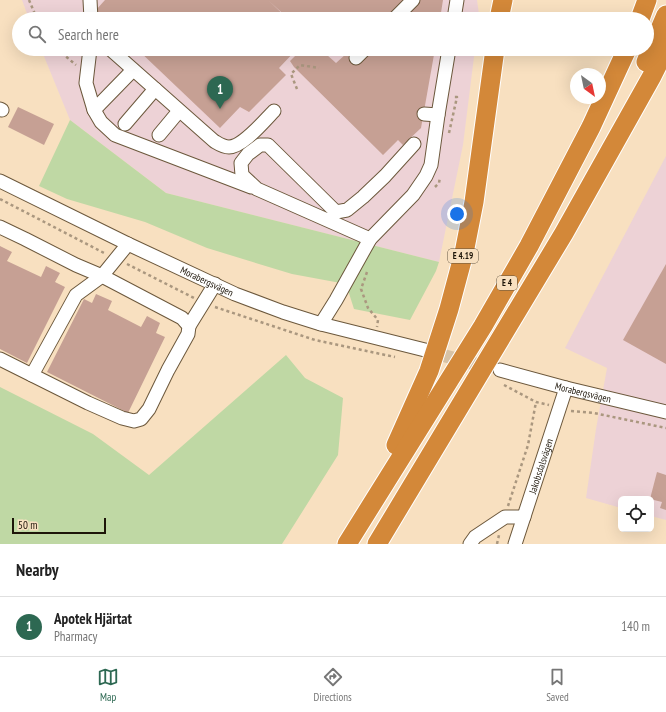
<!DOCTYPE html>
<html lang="en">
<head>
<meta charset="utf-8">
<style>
  body { margin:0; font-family:"PT Sans Narrow",sans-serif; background:#f6f6f6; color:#222 }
  .controls { position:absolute; right:12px; bottom:12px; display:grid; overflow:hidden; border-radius:6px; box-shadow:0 4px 16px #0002 }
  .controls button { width:36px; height:36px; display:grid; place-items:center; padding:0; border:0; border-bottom:1px solid #e0e0e0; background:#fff; color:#222; font:20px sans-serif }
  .compass { position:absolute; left:570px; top:68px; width:36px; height:36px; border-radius:50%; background:#fff; box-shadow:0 4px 16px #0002; rotate:147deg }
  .scale { position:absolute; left:12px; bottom:10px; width:94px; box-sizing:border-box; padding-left:4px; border:2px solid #1d1509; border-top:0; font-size:11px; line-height:14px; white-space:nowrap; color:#1d1509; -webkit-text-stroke:3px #f8e0c0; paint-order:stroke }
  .you { position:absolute; left:457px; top:214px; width:14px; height:14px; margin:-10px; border:3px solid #fff; border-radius:50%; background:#1a73e8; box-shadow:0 0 0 6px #1a73e833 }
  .badge { display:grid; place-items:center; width:26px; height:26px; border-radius:50%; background:#2d6852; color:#fff; font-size:13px; font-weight:700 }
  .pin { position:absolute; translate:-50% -33px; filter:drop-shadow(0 1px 2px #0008) }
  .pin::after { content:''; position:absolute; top:21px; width:14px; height:12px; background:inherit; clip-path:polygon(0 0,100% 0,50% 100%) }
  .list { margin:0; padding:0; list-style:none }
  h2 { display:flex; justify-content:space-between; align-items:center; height:52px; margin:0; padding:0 16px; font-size:17px }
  h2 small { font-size:13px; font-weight:400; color:#767676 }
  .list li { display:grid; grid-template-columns:26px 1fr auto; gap:12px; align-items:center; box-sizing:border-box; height:60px; padding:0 16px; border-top:1px solid #e0e0e0 }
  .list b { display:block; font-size:15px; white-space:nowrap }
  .list p { margin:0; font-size:13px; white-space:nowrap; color:#767676 }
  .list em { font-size:13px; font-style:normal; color:#767676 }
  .icon { flex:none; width:22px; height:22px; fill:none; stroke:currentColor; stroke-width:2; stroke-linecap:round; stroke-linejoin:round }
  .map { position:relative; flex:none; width:666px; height:544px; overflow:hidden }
  .search { position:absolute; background:#fff; box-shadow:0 4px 16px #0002; left:12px; right:12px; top:12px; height:44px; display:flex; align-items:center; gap:10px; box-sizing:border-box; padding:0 14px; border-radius:22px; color:#767676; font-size:15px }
  .sheet { height:112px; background:#fff }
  nav { display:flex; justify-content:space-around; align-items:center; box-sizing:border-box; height:56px; border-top:1px solid #e0e0e0; background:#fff; font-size:11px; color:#767676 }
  nav a { display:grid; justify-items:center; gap:2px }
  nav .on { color:#2d6852 }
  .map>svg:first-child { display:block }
  .commercial { fill:#edd2d6 }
  .green { fill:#bfd8a4 }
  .building { fill:#c6a094; fill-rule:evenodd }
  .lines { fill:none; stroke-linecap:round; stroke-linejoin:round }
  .minor-tunnel { stroke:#d7c2a5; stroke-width:13; stroke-dasharray:13 6; stroke-linecap:butt }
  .minor-casing { stroke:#6c583c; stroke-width:15 }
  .highway-casing { stroke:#fff; stroke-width:21 }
  .path { stroke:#aa977f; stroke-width:2.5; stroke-dasharray:3 3; stroke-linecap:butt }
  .minor { stroke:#fff; stroke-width:13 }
  .highway { stroke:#d38839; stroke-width:19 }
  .labels { text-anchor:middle; stroke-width:3.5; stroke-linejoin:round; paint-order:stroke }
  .shield { fill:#f8e0c0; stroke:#5f5240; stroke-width:1 }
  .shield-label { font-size:9px; font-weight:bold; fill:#1d1509 }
  .street-label { font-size:10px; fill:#1d1509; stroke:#f8e0c0 }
</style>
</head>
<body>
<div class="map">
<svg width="666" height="544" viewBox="0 0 666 544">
  <rect width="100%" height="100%" fill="#f8e0c0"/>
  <g class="commercial">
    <polygon points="22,0 477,0 479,14 478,19 29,19"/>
    <polygon points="41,49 475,49 463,145 439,262 166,193 70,120"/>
    <polygon points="666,156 666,520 651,516 651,499 621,499 621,508 586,498 596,429 607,368 565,348"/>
  </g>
  <g class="green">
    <polygon points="70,120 166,193 439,262 436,271 410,320 354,309 346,284 292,274 207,248 145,222 67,199 39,186"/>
    <polygon points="286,355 305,378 343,398 338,455 282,544 0,544 0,387 93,434 149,475"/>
  </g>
  <g class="building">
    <polygon points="105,0 443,0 440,19 289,19 269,1 288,19 105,19 96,10"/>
    <polygon points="137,49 297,49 279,68 286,75 249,112 240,107 220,128"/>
    <path d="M 302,49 L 435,49 L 421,128 L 403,145 L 398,140 L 383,155 L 294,67 L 290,61 ZM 346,54 L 336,63 L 327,55 Z"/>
    <polygon points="18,107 54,124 44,145 8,127"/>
    <polygon points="0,246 12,252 7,261 41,277 46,266 60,273 55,282 65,287 27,363 0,349"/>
    <polygon points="666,264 666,364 623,340"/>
    <polygon points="96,294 112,301 108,310 141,327 147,316 160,323 156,333 165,337 128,413 47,372 84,299 92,303"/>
    <polygon points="657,472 666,475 666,510 660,508 662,502 650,499"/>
  </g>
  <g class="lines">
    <polyline class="minor-tunnel" points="426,351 491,368"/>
    <defs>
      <g id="minor">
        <polyline points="90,0 91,19"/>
        <polyline points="394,19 413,0"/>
        <polyline points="454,19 457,0"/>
        <polyline points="90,49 86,83 94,110 101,122 115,135 251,187"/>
        <path d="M 110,49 L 214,141 C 219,144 223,147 229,147 C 243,147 264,121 274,111"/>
        <polyline points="356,58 365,49"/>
        <polyline points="0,109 2,110"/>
        <polyline points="94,110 133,70"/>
        <polyline points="424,114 438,115"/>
        <polyline points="125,124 155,89"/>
        <polyline points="159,135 179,111"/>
        <path id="s1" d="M 0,181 L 128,244 L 235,294 L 283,312 L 321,324 L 425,350"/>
        <polyline points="0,227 25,239 76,265 102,276 182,318 189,326 188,334 168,370 149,409 141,419 134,421 122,418 88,403 0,359"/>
        <polyline points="370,239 257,189 242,175 241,163 248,154 260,145 268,145 336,212 347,210 363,197 385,176 414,144"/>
        <polyline points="321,324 336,300 370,239 413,195 426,176 431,165 438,115 449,49"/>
        <polyline points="189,326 215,284"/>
        <path id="s2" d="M 500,370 L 566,388 L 666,412"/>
        <polyline points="32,375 76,295 102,276 128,244"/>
        <polyline points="470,544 475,537 505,517 524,517"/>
        <path id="s3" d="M 515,544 L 566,388"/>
      </g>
      <g id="highway">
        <polyline points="499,19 503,0"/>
        <polyline points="640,19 647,0"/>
        <polyline points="646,62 666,15"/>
        <polyline points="396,445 429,371 449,309 464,253 474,202 495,49"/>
        <polyline points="347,544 483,326 529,246 591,127 627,49"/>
        <polyline points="377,544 564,233 652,76 666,48"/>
      </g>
    </defs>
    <use href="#minor" class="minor-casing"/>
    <use href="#highway" class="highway-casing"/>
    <g class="path">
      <polyline points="29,0 37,19"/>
      <polyline points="57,49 76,65"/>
      <polyline points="297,89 291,74 300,65 319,68"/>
      <polyline points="449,133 457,97 453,97"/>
      <polyline points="435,187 439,183 440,177"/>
      <polyline points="0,199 106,254"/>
      <polyline points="127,264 194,298"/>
      <polyline points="367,272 361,289 368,308 378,320 377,327"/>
      <polyline points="215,307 315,340 395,357"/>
      <polyline points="504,385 536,402 549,405"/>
      <polyline points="571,411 594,413 666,428"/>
      <polyline points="508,506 528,445 536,402"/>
      <polyline points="497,544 499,535"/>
    </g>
    <use href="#minor" class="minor"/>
    <use href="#highway" class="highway"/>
  </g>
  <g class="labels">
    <g class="shield">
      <rect x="448" y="249" width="30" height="14" rx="3"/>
      <rect x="497" y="276" width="20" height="14" rx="3"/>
    </g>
    <g class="shield-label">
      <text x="463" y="259">E 4.19</text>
      <text x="507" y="286">E 4</text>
    </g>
    <g class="street-label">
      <text dy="4" stroke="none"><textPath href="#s1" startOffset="230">Morabergsvägen</textPath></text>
      <text dy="4" stroke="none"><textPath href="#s2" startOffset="86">Morabergsvägen</textPath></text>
      <text dy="4" stroke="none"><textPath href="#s3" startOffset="82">Jakobsdalsvägen</textPath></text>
    </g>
  </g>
</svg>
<div class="controls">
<button><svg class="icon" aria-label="locate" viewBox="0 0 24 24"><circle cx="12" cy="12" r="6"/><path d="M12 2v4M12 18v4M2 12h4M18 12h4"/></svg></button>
</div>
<svg class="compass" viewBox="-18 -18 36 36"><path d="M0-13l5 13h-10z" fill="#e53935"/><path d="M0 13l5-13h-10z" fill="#767676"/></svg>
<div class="scale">50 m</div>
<div class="you"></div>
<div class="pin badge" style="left:220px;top:109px">1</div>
<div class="search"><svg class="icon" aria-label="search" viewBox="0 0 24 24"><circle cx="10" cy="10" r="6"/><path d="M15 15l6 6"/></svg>Search here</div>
</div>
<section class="sheet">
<h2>Nearby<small></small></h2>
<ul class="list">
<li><span class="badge">1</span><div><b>Apotek Hjärtat</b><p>Pharmacy</p></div><em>140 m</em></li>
</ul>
</section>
<nav>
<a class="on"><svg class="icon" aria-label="map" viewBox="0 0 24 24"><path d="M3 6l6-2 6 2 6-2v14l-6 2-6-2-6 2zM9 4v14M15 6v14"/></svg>Map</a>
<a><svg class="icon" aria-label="directions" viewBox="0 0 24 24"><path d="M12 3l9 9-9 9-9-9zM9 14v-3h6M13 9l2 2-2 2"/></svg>Directions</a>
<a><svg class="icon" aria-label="saved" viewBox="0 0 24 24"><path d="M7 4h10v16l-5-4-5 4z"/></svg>Saved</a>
</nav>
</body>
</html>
